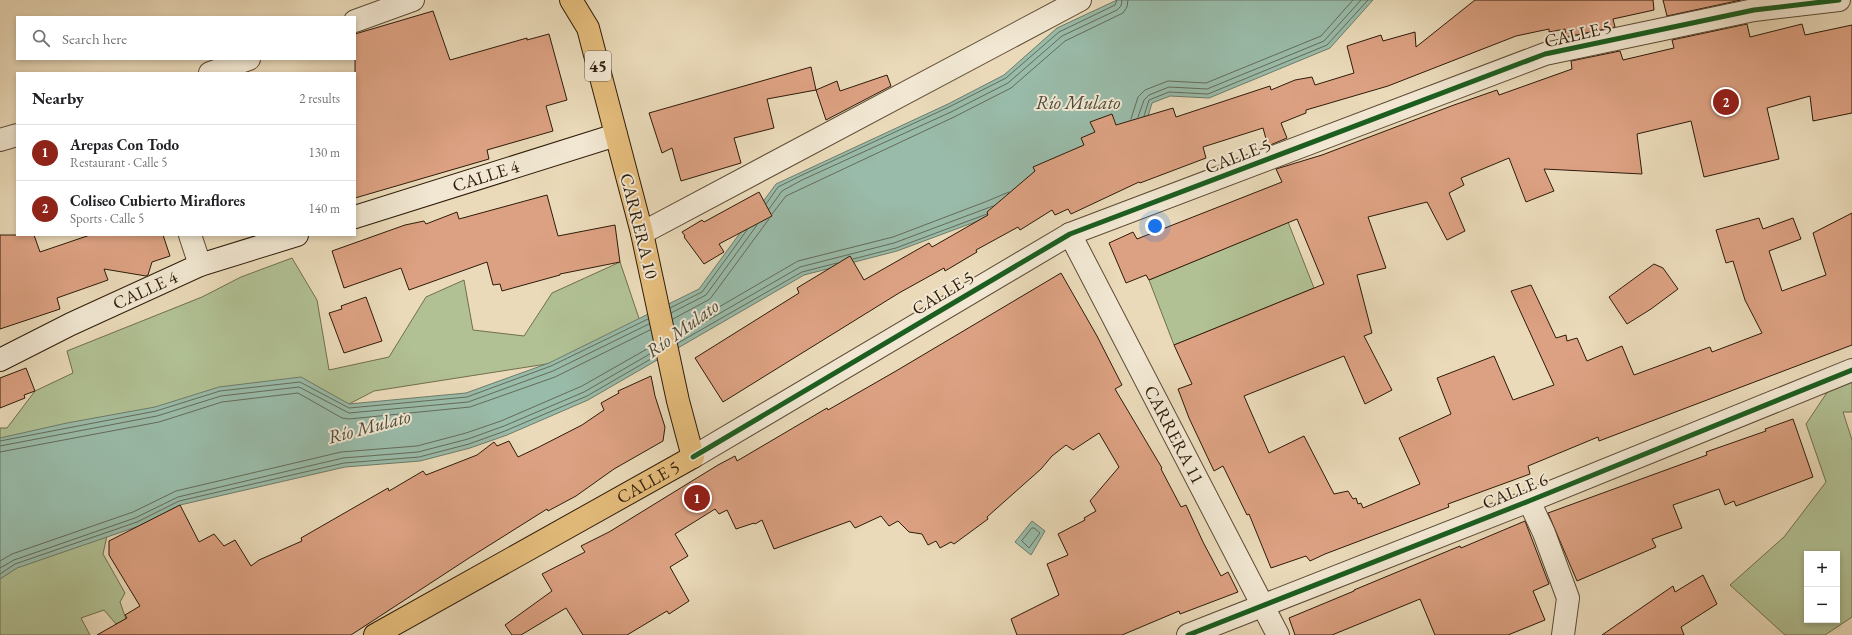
<!DOCTYPE html>
<html lang="en">
<head>
<meta charset="utf-8">
<style>
  body { margin:0; font-family:"EB Garamond",serif; background:#f2f2f2; color:#202124 }
  .controls { position:absolute; right:12px; bottom:12px; display:grid; overflow:hidden; border-radius:0px; box-shadow:0 2px 6px #0003 }
  .controls button { width:36px; height:36px; display:grid; place-items:center; padding:0; border:0; border-bottom:1px solid #e0e0e0; background:#fff; color:#202124; font:20px sans-serif }
  .you { position:absolute; left:1155px; top:226px; width:14px; height:14px; margin:-10px; border:3px solid #fff; border-radius:50%; background:#1a73e8; box-shadow:0 0 0 6px #1a73e833 }
  .badge { display:grid; place-items:center; width:26px; height:26px; border-radius:50%; background:#8f2418; color:#fff; font-size:13px; font-weight:700 }
  .pin { position:absolute; translate:-50% -50%; border:2px solid #fff; box-shadow:0 1px 4px #0006 }
  .list { margin:0; padding:0; list-style:none }
  h2 { display:flex; justify-content:space-between; align-items:center; height:52px; margin:0; padding:0 16px; font-size:17px }
  h2 small { font-size:13px; font-weight:400; color:#757577 }
  .list li { display:grid; grid-template-columns:26px 1fr auto; gap:12px; align-items:center; box-sizing:border-box; height:56px; padding:0 16px; border-top:1px solid #e0e0e0 }
  .list b { display:block; font-size:15px; white-space:nowrap }
  .list p { margin:0; font-size:13px; white-space:nowrap; color:#757577 }
  .list em { font-size:13px; font-style:normal; color:#757577 }
  .icon { flex:none; width:22px; height:22px; fill:none; stroke:currentColor; stroke-width:2; stroke-linecap:round; stroke-linejoin:round }
  .map { position:relative; flex:none; width:1852px; height:635px; overflow:hidden }
  .search { position:absolute; background:#fff; box-shadow:0 2px 6px #0003; left:16px; top:16px; width:340px; height:44px; display:flex; align-items:center; gap:10px; box-sizing:border-box; padding:0 14px; border-radius:0px; color:#757577; font-size:15px }
  .panel { position:absolute; background:#fff; box-shadow:0 2px 6px #0003; left:16px; top:72px; width:340px; height:164px; border-radius:0px }
  .map>svg:first-child { display:block }
  .green { fill:#b1c194; stroke:#706e4e; fill-rule:evenodd }
  .water { fill:#99bba9; stroke:#6e7b69 }
  .lines { fill:none; stroke-linecap:round; stroke-linejoin:round }
  .shore { stroke:#646b59; stroke-width:1 }
  .building { fill:#dca182; stroke:#2e1b09 }
  .minor-casing { stroke:#5d4b35; stroke-width:24 }
  .secondary-casing { stroke:#2e1b09; stroke-width:24 }
  .primary-casing { stroke:#2e1b09; stroke-width:24 }
  .minor { stroke:#f1e7d2; stroke-width:22 }
  .secondary { stroke:#f1e7d2; stroke-width:22 }
  .primary { stroke:#e5bd7c; stroke-width:22 }
  .cycleway-casing { stroke:#f1e7d2; stroke-width:8 }
  .cycleway { stroke:#1b5e20; stroke-width:5 }
  .labels { text-anchor:middle; stroke-width:4; stroke-linejoin:round; paint-order:stroke }
  .shield { fill:#f1e7d2; stroke:#685845; stroke-width:1 }
  .shield-label { font-size:17px; font-weight:bold; fill:#2e1b09 }
  .street-label { font-size:18px; fill:#2e1b09; stroke:#f1e7d2 }
  .water-label { font-size:19px; font-style:italic; fill:#4e4b39; stroke:#f1e7d2 }
</style>
</head>
<body>
<div class="map">
<svg width="1852" height="635" viewBox="0 0 1852 635">
  <rect width="100%" height="100%" fill="#eadab9"/>
  <filter id="stains"><feTurbulence type="fractalNoise" baseFrequency=".005" numOctaves="4"/><feColorMatrix values="0 0 0 0 .2 0 0 0 0 .09 0 0 0 0 .02 0 0 0 .5 -.17"/></filter>
  <radialGradient id="worn" r=".72"><stop offset=".6" stop-color="#630" stop-opacity="0"/><stop offset="1" stop-color="#630" stop-opacity=".3"/></radialGradient>
  <g class="green">
    <polygon points="1288,222 1314,288 1174,345 1149,280"/>
    <polygon points="292,258 317,300 329,370 389,357 426,297 464,280 473,330 524,336 552,293 620,262 649,348 374,391 349,404 0,495 0,428 7,428 35,391 73,373 67,351 202,297 241,277"/>
    <path d="M 1852,372 L 1852,412 L 1843,412 L 1852,440 L 1852,617 L 1825,635 L 1785,635 L 1730,585 L 1784,537 L 1826,482 L 1806,424 L 1838,376 ZM 1807,554 L 1837,554 L 1837,620 L 1807,620 Z"/>
    <polygon points="108,531 103,554 125,593 120,602 126,619 116,624 104,610 81,618 90,635 0,635 0,534"/>
  </g>
  <g class="water">
    <polygon points="1117,0 1373,0 1330,48 1209,98 1170,96 1152,103 1136,157 991,216 897,251 804,275 588,400 507,435 470,448 420,461 345,467 180,505 139,526 17,568 0,579 0,438 67,423 155,407 219,387 301,377 349,404 466,393 549,363 699,289 776,184 948,104 1004,75 1057,28"/>
    <polygon points="1032,521 1045,531 1031,555 1015,542"/>
  </g>
  <g class="lines">
    <g class="shore">
      <polyline points="1144,116 1149,100 1169,92 1208,94 1327,45 1368,0"/>
      <polyline points="1138,117 1144,100 1149,95 1169,87 1207,89 1324,41 1361,0"/>
      <polyline points="1131,119 1138,97 1145,90 1168,81 1206,83 1321,36 1353,0"/>
      <polyline points="766,204 778,187 800,176 949,107 1006,78 1059,32 1115,5 1117,0"/>
      <polyline points="769,209 782,191 802,180 951,112 1008,83 1062,36 1117,10 1121,6 1122,0"/>
      <polyline points="772,214 786,196 954,117 1011,88 1065,41 1123,13 1127,7 1128,0"/>
      <polyline points="853,259 896,248 987,214"/>
      <polyline points="670,308 702,292 747,230"/>
      <polyline points="671,313 706,295 757,225"/>
      <polyline points="673,319 710,299 769,219"/>
      <polyline points="676,332 798,261 893,237 985,202 1009,192"/>
      <polyline points="677,338 800,267 894,243 993,206"/>
      <polyline points="678,343 802,272 837,263"/>
      <polyline points="0,441 156,411 220,391 300,382 349,408 467,397 551,366 648,319"/>
      <polyline points="0,446 157,416 221,396 299,387 349,413 468,402 553,371 649,324"/>
      <polyline points="0,452 159,422 222,402 298,393 342,418 349,419 470,407 555,377 650,330"/>
      <polygon points="1032,528 1034,528 1040,533 1029,548 1022,541"/>
      <polyline points="0,561 12,554 133,512 176,491 341,452 417,446 466,433 501,421 582,386 654,345"/>
      <polyline points="0,568 14,560 135,518 178,497 343,458 418,452 468,439 504,426 584,392 655,351"/>
      <polyline points="0,574 15,564 137,522 179,501 344,463 419,457 469,444 505,431 587,396 656,356"/>
    </g>
  </g>
  <g class="building">
    <polygon points="1475,0 1653,0 1654,10 1613,19 1615,27 1566,37 1565,29 1549,32 1549,29 1516,36 1388,86 1306,110 1306,113 1281,123 1287,138 1268,146 1263,128 1203,147 1206,158 1140,183 1139,182 1071,214 1068,209 1055,215 1052,210 1020,230 1018,227 976,250 977,252 945,271 944,268 899,293 723,402 695,358 799,293 797,288 850,256 864,280 929,243 932,247 988,215 987,212 1035,171 1033,167 1084,145 1081,138 1095,132 1090,122 1112,114 1116,125 1173,108 1176,117 1270,86 1271,90 1295,80 1312,77 1315,85 1354,73 1347,46 1381,35 1383,41 1415,32 1416,47"/>
    <polygon points="1663,0 1741,0 1667,16"/>
    <polygon points="433,11 450,60 527,38 527,40 549,34 567,100 546,106 553,131 487,150 489,159 355,198 355,34"/>
    <polygon points="1747,24 1750,37 1802,24 1805,35 1852,25 1852,113 1813,121 1810,96 1767,108 1779,159 1704,177 1691,121 1637,134 1642,174 1544,169 1554,191 1526,202 1509,158 1461,178 1464,185 1449,193 1465,231 1447,240 1427,202 1368,217 1386,268 1357,275 1372,333 1364,336 1392,390 1365,404 1344,356 1244,396 1269,453 1304,436 1334,494 1348,491 1353,499 1356,498 1358,504 1361,503 1363,508 1420,484 1399,438 1451,414 1437,378 1494,356 1513,400 1554,385 1511,291 1531,285 1556,338 1566,335 1567,341 1577,338 1587,361 1622,346 1634,375 1710,347 1712,352 1762,333 1745,300 1733,261 1726,263 1716,230 1759,218 1763,229 1793,218 1801,239 1769,251 1782,291 1826,275 1813,233 1852,213 1852,345 1599,441 1598,437 1528,466 1530,474 1448,504 1449,507 1325,554 1310,561 1306,556 1271,568 1249,514 1247,515 1223,466 1214,471 1189,418 1178,389 1192,384 1174,345 1324,284 1297,219 1149,280 1146,275 1126,283 1109,243 1133,232 1137,239 1282,182 1276,169 1322,155 1454,105 1497,90 1499,95 1572,69 1571,61 1620,51 1623,60 1674,48 1672,40"/>
    <polygon points="811,67 816,90 767,99 774,128 734,138 741,163 681,181 672,148 662,153 649,113"/>
    <polygon points="887,75 891,86 826,120 816,90 837,81 840,91"/>
    <polygon points="759,192 772,216 719,244 724,252 704,264 684,237 685,236 682,232 702,220 704,222"/>
    <polygon points="547,195 558,236 615,225 620,262 560,274 560,275 502,291 500,284 493,285 487,262 409,290 401,268 344,288 332,251 405,225 424,221 426,224 457,212 459,219"/>
    <polygon points="0,235 34,235 40,252 90,235 163,235 170,256 152,262 148,275 146,276 104,269 108,280 57,298 60,309 0,329"/>
    <polygon points="1654,264 1663,268 1678,289 1651,309 1627,324 1609,297"/>
    <polygon points="1061,273 1097,336 1122,385 1115,389 1162,468 1161,469 1181,507 1186,505 1203,542 1221,576 1228,572 1238,592 1180,614 1179,611 1122,635 1017,635 1011,619 1059,595 1047,564 1068,555 1058,534 1085,520 1084,518 1096,511 1090,501 1119,467 1099,433 1073,450 1066,445 1052,456 1041,469 987,517 988,519 954,544 951,542 940,548 936,541 928,545 922,534 909,532 898,521 889,526 881,516 855,528 850,521 774,549 762,520 755,524 754,523 736,529 727,510 719,514 715,509 675,534 688,556 670,567 689,601 669,614 667,611 627,635 583,635 566,608 521,635 512,635 505,625 552,591 542,574 585,552 581,546 609,532 718,465 735,456 737,461 827,408 828,410 896,371"/>
    <polygon points="366,297 382,341 344,353 329,313 342,309 341,306"/>
    <polygon points="26,368 35,391 24,395 25,398 0,408 0,378"/>
    <polygon points="651,376 655,396 665,427 663,441 614,469 576,496 548,511 547,509 469,558 351,635 97,635 127,618 125,615 140,606 109,555 109,541 180,505 199,542 214,534 224,546 235,540 251,566 259,560 302,541 301,538 388,488 389,491 423,471 426,475 477,455 494,442 497,446 509,441 518,457 539,447 582,425 604,410 601,403 619,393 618,391"/>
    <polygon points="1793,419 1813,477 1736,506 1734,501 1725,505 1719,489 1673,505 1682,528 1652,539 1656,547 1577,581 1548,513 1707,455 1706,452 1766,431 1765,429"/>
    <polygon points="1525,521 1549,584 1533,591 1545,620 1508,635 1435,635 1420,599 1332,635 1295,635 1289,618 1354,591 1354,590 1460,546 1461,548"/>
    <polygon points="1703,575 1717,604 1681,627 1684,635 1602,635 1673,586 1675,592"/>
  </g>
  <g class="lines">
    <defs>
      <g id="minor">
        <polyline points="355,21 413,0"/>
        <polyline points="210,73 249,59"/>
        <polyline points="0,140 17,135"/>
        <polyline points="642,233 1080,0"/>
        <path id="s1" d="M 1070,234 L 1278,635"/>
        <polyline points="190,235 200,265"/>
        <polyline points="693,457 1070,234 1545,54 1754,10 1839,0"/>
        <polyline points="1529,501 1544,533 1568,598 1563,635"/>
        <polyline points="1188,635 1529,501 1852,370"/>
      </g>
      <g id="secondary">
        <path id="s2" d="M 355,217 L 616,135"/>
        <path id="s3" d="M 0,360 L 71,324 L 200,265 L 297,235"/>
      </g>
      <g id="primary">
        <path id="s4" d="M 375,635 L 693,457 L 678,401 L 642,233 L 588,28 L 571,0"/>
      </g>
    </defs>
    <use href="#minor" class="minor-casing"/>
    <use href="#secondary" class="secondary-casing"/>
    <use href="#primary" class="primary-casing"/>
    <use href="#minor" class="minor"/>
    <use href="#secondary" class="secondary"/>
    <use href="#primary" class="primary"/>
    <defs>
      <g id="cycleway">
        <polyline points="693,457 1070,234 1545,54 1754,10 1839,0"/>
        <polyline points="1188,635 1529,501 1852,370"/>
      </g>
    </defs>
    <use href="#cycleway" class="cycleway-casing"/>
    <use href="#cycleway" class="cycleway"/>
  </g>
  <g class="labels">
    <rect class="shield" x="585" y="51" width="26" height="30" rx="3"/>
    <g class="shield-label">
      <text x="598" y="72">45</text>
    </g>
    <g class="street-label">
      <text transform="translate(1578 34) rotate(-13)" y="6">CALLE 5</text>
      <text transform="translate(1238 156) rotate(-21)" y="6">CALLE 5</text>
      <text dy="6" stroke="none"><textPath href="#s2" startOffset="137">CALLE 4</textPath></text>
      <text transform="translate(639 226) rotate(76)" y="6">CARRERA 10</text>
      <text dy="6" stroke="none"><textPath href="#s3" startOffset="161">CALLE 4</textPath></text>
      <text transform="translate(943 293) rotate(-31)" y="6">CALLE 5</text>
      <text dy="6" stroke="none"><textPath href="#s1" startOffset="226">CARRERA 11</textPath></text>
      <text dy="6" stroke="none"><textPath href="#s4" startOffset="313">CALLE 5</textPath></text>
      <text transform="translate(1515 491) rotate(-22)" y="6">CALLE 6</text>
    </g>
    <g class="water-label">
      <text x="1078" y="109">Río Mulato</text>
      <text transform="translate(682 328) rotate(-36)" y="7">Río Mulato</text>
      <text transform="translate(369 426) rotate(-15)" y="7">Río Mulato</text>
    </g>
  </g>
  <rect width="100%" height="100%" filter="url(#stains)"/>
  <rect width="100%" height="100%" fill="url(#worn)"/>
</svg>
<div class="controls">
<button>+</button>
<button>−</button>
</div>
<div class="you"></div>
<div class="pin badge" style="left:697px;top:498px">1</div>
<div class="pin badge" style="left:1726px;top:102px">2</div>
<div class="search"><svg class="icon" aria-label="search" viewBox="0 0 24 24"><circle cx="10" cy="10" r="6"/><path d="M15 15l6 6"/></svg>Search here</div>
<section class="panel">
<h2>Nearby<small>2 results</small></h2>
<ul class="list">
<li><span class="badge">1</span><div><b>Arepas Con Todo</b><p>Restaurant · Calle 5</p></div><em>130 m</em></li>
<li><span class="badge">2</span><div><b>Coliseo Cubierto Miraflores</b><p>Sports · Calle 5</p></div><em>140 m</em></li>
</ul>
</section>
</div>
</body>
</html>
